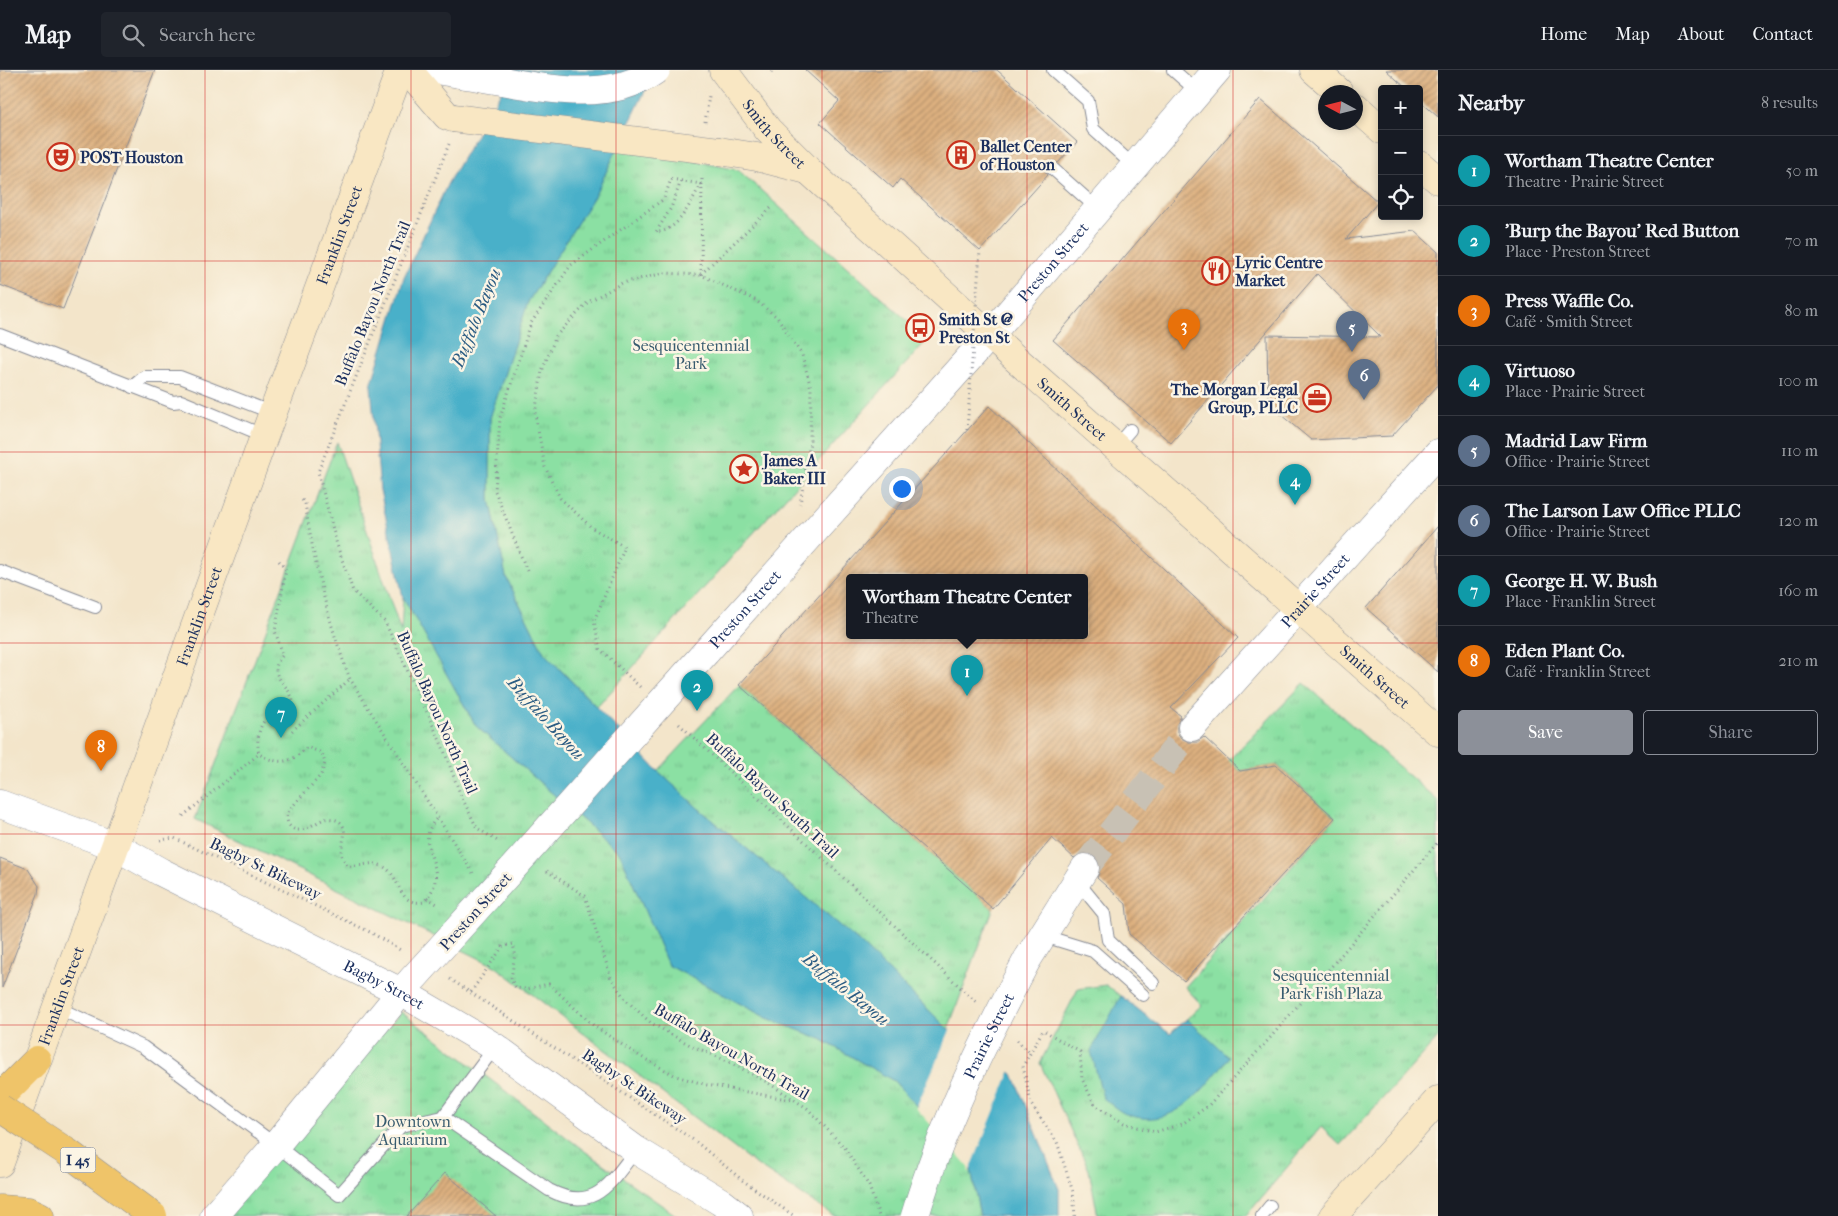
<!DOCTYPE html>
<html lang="en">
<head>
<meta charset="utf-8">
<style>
  body { margin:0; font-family:"IM FELL French Canon",serif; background:#20242c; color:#f1f3f6 }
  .controls { position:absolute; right:15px; top:15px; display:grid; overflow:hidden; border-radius:5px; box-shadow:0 2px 8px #0003 }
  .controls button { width:45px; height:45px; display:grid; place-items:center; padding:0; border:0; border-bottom:1px solid #363941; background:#171b24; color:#f1f3f6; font:25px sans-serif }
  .compass { position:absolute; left:1318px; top:15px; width:45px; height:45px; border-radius:50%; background:#171b24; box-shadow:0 2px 8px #0003; rotate:277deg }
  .you { position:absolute; left:901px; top:418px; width:18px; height:18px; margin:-12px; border:4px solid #fff; border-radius:50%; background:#1a73e8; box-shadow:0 0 0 8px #1a73e833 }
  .badge { display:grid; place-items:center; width:32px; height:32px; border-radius:50%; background:#8c9099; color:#fff; font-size:16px; font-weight:700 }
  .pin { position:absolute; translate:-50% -41px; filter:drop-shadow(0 1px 2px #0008) }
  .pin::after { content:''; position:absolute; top:26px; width:18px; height:15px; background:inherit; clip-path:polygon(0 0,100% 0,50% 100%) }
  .popup { position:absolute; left:846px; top:504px; width:242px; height:65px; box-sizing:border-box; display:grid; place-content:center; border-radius:5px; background:#171b24; filter:drop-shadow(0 1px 4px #0005); font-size:16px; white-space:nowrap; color:#9ea1a6 }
  .popup b { font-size:19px; color:#f1f3f6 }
  .popup::after { content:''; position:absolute; left:50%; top:100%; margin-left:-10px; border:10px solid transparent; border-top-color:#171b24 }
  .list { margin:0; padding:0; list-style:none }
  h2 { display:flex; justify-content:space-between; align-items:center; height:65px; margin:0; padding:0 20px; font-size:21px }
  h2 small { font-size:16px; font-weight:400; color:#9ea1a6 }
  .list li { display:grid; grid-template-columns:32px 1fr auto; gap:15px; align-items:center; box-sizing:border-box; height:70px; padding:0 20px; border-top:1px solid #363941 }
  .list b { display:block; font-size:19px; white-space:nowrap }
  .list p { margin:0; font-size:16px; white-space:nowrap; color:#9ea1a6 }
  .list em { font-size:16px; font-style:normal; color:#9ea1a6 }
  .actions { display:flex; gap:10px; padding:15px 20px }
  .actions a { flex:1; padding:11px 0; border:1px solid #8c9099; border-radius:5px; text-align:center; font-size:18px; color:#8c9099 }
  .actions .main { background:#8c9099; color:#fff }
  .icon { flex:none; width:28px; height:28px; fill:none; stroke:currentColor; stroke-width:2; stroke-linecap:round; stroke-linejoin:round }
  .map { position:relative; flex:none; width:1438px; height:1146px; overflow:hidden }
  header { display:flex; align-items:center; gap:30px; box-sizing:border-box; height:70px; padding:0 25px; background:#171b24; border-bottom:1px solid #363941 }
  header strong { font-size:24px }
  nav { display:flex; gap:28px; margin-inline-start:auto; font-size:18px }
  .search { width:350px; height:45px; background:#20242c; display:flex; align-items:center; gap:12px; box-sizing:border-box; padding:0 18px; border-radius:5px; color:#9ea1a6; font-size:19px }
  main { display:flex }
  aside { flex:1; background:#171b24 }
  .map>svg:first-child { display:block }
  .grass { fill:url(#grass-tufts); stroke:#538880 }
  .water { fill:#4ab0c9; stroke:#327094 }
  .pier { fill:#f3e5ca }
  .building { fill:url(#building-hatch); fill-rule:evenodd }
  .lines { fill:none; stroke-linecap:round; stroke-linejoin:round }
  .tertiary-tunnel { stroke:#c8c1b4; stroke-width:28; stroke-dasharray:28 14; stroke-linecap:butt }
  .service-casing { stroke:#878a94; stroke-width:14 }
  .tertiary-casing { stroke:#878a94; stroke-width:29 }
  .secondary-casing { stroke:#878a94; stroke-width:29 }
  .motorway-casing { stroke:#878a94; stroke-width:29 }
  .path { stroke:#878a94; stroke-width:3; stroke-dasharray:1 4; stroke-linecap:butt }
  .service { stroke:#fff; stroke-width:12 }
  .tertiary { stroke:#fff; stroke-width:28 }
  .secondary { stroke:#f9e7c3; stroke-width:28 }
  .motorway { stroke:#efc469; stroke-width:28 }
  .tertiary-bridge-casing { stroke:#878a94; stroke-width:29; stroke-linecap:butt }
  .secondary-bridge-casing { stroke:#878a94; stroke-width:29; stroke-linecap:butt }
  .motorway-bridge-casing { stroke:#878a94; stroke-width:29; stroke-linecap:butt }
  .path-bridge { stroke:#878a94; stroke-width:3; stroke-dasharray:1 4; stroke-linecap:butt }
  .tertiary-bridge { stroke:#fff; stroke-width:28 }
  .secondary-bridge { stroke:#f9e7c3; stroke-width:28 }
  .motorway-bridge { stroke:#efc469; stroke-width:28 }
  .grid { fill:none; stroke:#d62828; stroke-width:1; stroke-opacity:0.55 }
  .labels { text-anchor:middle; stroke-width:5; stroke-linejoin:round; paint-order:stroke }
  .shield { fill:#fcf5e5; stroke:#5e6a86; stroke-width:1 }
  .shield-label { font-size:15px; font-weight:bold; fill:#1b2f5e }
  .street-label { font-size:16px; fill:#1b2f5e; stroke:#fcf5e5 }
  .poi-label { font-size:16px; font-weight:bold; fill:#1b2f5e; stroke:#fcf5e5; text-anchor:start }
  .park-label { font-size:16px; fill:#375b6f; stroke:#fcf5e5 }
  .water-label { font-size:18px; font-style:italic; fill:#2b5c83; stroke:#fcf5e5 }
</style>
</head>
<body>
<header>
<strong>Map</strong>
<div class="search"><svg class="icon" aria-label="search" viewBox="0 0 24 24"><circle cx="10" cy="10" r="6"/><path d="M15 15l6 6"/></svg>Search here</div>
<nav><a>Home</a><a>Map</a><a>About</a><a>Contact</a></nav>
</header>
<main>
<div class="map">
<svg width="1438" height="1146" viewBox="0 0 1438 1146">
  <defs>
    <pattern id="grass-tufts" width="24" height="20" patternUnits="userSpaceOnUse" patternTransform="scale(1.25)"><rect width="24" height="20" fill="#8be0a3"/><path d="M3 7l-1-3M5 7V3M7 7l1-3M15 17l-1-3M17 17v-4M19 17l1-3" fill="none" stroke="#77c08f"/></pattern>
    <pattern id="building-hatch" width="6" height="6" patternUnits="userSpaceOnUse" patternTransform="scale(1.25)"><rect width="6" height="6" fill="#ddb07f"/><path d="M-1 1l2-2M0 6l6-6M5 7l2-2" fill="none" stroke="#b2906b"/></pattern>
  </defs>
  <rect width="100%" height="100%" fill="#fcf5e5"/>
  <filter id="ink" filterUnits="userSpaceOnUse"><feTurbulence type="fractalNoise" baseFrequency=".02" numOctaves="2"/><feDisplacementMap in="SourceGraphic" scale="10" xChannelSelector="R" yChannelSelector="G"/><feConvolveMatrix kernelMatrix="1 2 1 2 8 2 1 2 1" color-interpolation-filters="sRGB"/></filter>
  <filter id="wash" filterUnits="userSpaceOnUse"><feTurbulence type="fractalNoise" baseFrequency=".0096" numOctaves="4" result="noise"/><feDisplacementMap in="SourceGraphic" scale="20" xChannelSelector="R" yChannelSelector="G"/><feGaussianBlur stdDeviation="1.12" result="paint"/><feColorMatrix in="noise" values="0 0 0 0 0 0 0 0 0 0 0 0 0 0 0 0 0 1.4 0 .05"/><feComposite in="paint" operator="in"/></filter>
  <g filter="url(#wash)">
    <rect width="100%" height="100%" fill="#f3e5ca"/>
    <g class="grass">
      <polygon points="619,75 738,100 928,269 597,637 544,583 506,507 490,429 490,348 528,232 596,123"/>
      <polygon points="337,372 401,562 403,527 476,656 620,783 668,895 767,948 819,968 894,1011 970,1095 980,1146 834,1146 754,1093 495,896 195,749"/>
      <polygon points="1304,613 1438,731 1438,968 1340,1075 1321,1057 1246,1146 1098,1146 1089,1100 1040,993 1078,919 1106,915 1170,964 1202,935 1185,917 1335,748 1277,695 1240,701 1228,691"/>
      <polygon points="739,615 993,839 948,959 858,871 698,738 658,701"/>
      <polygon points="401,942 586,1082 677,1146 224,1146"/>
    </g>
    <g class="water">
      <polygon points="514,0 655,0 596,123 528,232 490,348 490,429 506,507 544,583 658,701 698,738 858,871 948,959 1013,1004 1059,1119 1059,1146 980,1146 970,1095 894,1011 819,968 767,948 668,895 620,783 476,656 403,527 380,420 371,316 404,207 448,113"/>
      <path d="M 1121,926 L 1170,964 L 1187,949 L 1229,987 C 1204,1019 1174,1062 1126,1044 C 1118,1041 1110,1033 1103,1028 L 1091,981 Z"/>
    </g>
    <polygon class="pier" points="951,958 1011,1000 969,1103 968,1096 916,1038"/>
    <g id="blocks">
      <g class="building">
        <polygon points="0,0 155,0 63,239 0,215"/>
        <polygon points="805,0 997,0 1077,72 1058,93 1051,91 1047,94 1045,101 1048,105 980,181 900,109 893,118 820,53 839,31"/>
        <polygon points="1386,0 1438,0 1438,47 1419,30 1419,19 1407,19"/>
        <polygon points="1260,29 1378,132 1346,169 1415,161 1438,182 1438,315 1392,366 1311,370 1268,334 1267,265 1381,267 1317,204 1171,373 1053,270"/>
        <path d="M 989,336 L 1238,568 L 1171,638 L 1181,646 L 1177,654 L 1177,662 L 1181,668 L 1189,672 L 1197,672 L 1204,667 L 1240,701 L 1276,695 L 1335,748 L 1184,911 L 1129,864 L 1126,834 L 1097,808 L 1101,798 L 1099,791 L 1094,785 L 1085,782 L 1074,788 L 1052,768 L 993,839 L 739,615 ZM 850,507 L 1084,507 L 1084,565 L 850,565 Z"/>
        <polygon points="1438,456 1438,602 1366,538"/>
        <polygon points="0,788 28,799 39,816 38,824 2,918"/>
        <polygon points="445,1103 496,1146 407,1146"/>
      </g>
    </g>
  </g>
  <g filter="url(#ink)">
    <use href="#blocks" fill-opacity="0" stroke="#878a94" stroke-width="1"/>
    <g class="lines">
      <polyline class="tertiary-tunnel" points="1085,798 1192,657"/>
      <defs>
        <g id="service">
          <polyline points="1053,0 1088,31 1093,59 1135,97"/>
          <polyline points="1173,0 1198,22"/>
          <polyline points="1053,99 1098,139"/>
          <polyline points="0,265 173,332 181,331 265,366"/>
          <polyline points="132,317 144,307 180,307 273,343"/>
          <polyline points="1116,376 1130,360"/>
          <polyline points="0,501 95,537"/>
          <polyline points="1077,811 1104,844 1108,870 1153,913"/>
          <polyline points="1041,865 1093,881 1143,925"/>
          <polyline points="56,937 143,977 276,1075 339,1125 401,1056 443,1047 495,977"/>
          <path d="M 443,1047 L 549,1120 C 595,1144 610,1113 636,1080"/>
          <polyline points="1262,1146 1270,1136"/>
        </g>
        <g id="tertiary">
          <polyline points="436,0 460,4"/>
          <path id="s1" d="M 706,582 L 990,265 L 1217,0"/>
          <path id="s2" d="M 1192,657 L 1438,383"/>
          <path id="s3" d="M 0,734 L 115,776 L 161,802 L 401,922 L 495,977 L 636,1080 L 721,1132 L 739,1146"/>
          <polyline points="1027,890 1085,798"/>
          <polyline points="214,1146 276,1075 401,922 487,827"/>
        </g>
        <g id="secondary">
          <polyline points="408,0 447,46 453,48"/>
          <path id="s4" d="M 723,0 L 768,60 L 809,101 L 1016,289 L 1438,662"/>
          <polyline points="1314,0 1339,22"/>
          <polyline points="1356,37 1382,60"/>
          <polyline points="719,81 757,87 807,100"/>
          <polyline points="1419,94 1438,110"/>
          <path id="s5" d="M 0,1093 L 262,372 L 400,0"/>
          <polyline points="1333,1146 1438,1030"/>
        </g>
        <g id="motorway">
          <polyline points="0,1027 37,990"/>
          <polyline points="0,1139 29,1141 40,1146"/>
        </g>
      </defs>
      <use href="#service" class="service-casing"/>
      <use href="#tertiary" class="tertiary-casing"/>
      <use href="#secondary" class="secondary-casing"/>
      <use href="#motorway" class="motorway-casing"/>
      <g class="path">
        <polyline points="771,2 773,0"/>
        <polyline points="705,52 709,26"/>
        <polyline points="449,74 318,402 337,475 353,521 385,552 442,675 461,726 477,758 499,772"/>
        <polyline points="701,204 772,137"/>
        <polyline points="701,205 702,106"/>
        <polyline points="744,399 807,396"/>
        <path d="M 302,430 L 305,433 C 314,493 328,552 350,609 L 473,803"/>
        <path d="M 279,491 L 286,500 L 275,561 L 283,585 C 264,606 289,612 293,631 L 290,638 C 265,639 254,660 259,684 C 279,696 292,693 307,677 L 322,683 L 325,693 L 321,705 L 289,740 C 287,745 286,750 289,755 C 299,768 314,752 325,749 C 329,748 336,749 340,752 C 349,760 342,771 341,782 C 341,786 345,791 347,796 C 360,798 370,790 382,796 C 403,806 395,836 424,832 C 429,825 434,820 435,811 C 439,787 415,772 437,748"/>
        <path d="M 527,501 L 495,421 L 500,348 L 531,253 L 571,195 L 664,129 L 671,109 L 701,114 C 691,131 679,162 656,162 L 671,138 L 681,111"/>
        <polyline points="640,617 600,579 594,551 625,477 592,458 560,428 545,397 535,344 542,301 556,266 588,232 622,213 664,203 701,205 755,230 777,247 802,285 811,318 810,372 800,434"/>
        <polyline points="679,654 976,932"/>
        <polyline points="292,661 350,609"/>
        <polyline points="183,746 259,684"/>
        <polyline points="160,770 174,768 370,862 402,881"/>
        <polyline points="547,801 585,826 611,908 625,929 651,953 690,975 725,990 767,1012 807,1038 845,1078 869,1116 879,1146"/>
        <polyline points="427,828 437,834"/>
        <polyline points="450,909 695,1071 742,1110 794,1146"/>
        <polyline points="471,922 503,876 513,874 515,883 511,910 516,918 526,919 549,914 594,956 636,984 676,1006 707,1015 793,1030"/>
        <polyline points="1017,970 1029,982"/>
        <polyline points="1075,1146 1073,1122 1057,1072 1031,1034 1023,996 1043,960 1080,982 1082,1009 1095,1035 1124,1053 1155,1062 1182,1054 1208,1036 1270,968 1438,772"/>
      </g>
      <use href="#service" class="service"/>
      <use href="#tertiary" class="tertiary"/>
      <use href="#secondary" class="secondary"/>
      <use href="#motorway" class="motorway"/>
      <defs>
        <g id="tertiary-bridge">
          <path d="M 460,4 C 521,12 603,39 656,0"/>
          <polyline points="487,827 706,582"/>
          <path id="s6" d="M 915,1146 C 942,1055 983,973 1027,890"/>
        </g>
        <polyline id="secondary-bridge" points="453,48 719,81"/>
        <polyline id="motorway-bridge" points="0,1038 67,1082 153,1146"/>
      </defs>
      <use href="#tertiary-bridge" class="tertiary-bridge-casing"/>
      <use href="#secondary-bridge" class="secondary-bridge-casing"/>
      <use href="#motorway-bridge" class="motorway-bridge-casing"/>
      <polyline class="path-bridge" points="967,360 980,181"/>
      <use href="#tertiary-bridge" class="tertiary-bridge"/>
      <use href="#secondary-bridge" class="secondary-bridge"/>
      <use href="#motorway-bridge" class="motorway-bridge"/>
    </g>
  </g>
  <path class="grid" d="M 205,0 L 205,1146M 411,0 L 411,1146M 616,0 L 616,1146M 822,0 L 822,1146M 1027,0 L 1027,1146M 1233,0 L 1233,1146M 0,191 L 1438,191M 0,382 L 1438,382M 0,573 L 1438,573M 0,764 L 1438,764M 0,955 L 1438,955"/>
  <defs>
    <symbol id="building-ring" viewBox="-11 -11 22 22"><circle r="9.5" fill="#fcf5e5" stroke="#c8321e" stroke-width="1.5"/><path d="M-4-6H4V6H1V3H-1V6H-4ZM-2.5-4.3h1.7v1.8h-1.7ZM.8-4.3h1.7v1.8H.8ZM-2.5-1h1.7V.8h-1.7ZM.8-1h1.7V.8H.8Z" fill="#c8321e"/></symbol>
    <symbol id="theatre-ring" viewBox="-11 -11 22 22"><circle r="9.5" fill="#fcf5e5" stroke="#c8321e" stroke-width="1.5"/><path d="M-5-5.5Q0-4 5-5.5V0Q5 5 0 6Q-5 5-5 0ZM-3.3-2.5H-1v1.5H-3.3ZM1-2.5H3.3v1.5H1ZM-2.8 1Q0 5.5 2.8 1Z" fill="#c8321e"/></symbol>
    <symbol id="restaurant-ring" viewBox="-11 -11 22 22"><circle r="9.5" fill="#fcf5e5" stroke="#c8321e" stroke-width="1.5"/><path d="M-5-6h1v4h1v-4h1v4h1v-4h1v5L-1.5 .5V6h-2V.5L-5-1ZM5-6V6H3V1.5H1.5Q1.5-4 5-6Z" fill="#c8321e"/></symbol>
    <symbol id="bus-ring" viewBox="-11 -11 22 22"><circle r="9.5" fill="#fcf5e5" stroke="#c8321e" stroke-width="1.5"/><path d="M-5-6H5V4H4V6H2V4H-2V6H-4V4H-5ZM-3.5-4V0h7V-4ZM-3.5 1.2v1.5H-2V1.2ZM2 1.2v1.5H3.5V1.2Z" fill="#c8321e"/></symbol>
    <symbol id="office-ring" viewBox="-11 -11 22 22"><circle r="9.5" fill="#fcf5e5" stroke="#c8321e" stroke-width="1.5"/><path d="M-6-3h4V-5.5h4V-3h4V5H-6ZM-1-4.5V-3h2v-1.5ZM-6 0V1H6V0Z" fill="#c8321e"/></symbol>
    <symbol id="sight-ring" viewBox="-11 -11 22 22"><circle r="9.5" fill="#fcf5e5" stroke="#c8321e" stroke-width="1.5"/><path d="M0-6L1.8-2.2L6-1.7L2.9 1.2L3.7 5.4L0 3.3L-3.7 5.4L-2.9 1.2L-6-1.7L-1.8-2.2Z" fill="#c8321e"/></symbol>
  </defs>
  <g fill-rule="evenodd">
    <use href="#building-ring" x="945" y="69" width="32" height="32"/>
    <use href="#theatre-ring" x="45" y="71" width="32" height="32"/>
    <use href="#restaurant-ring" x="1200" y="185" width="32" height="32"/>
    <use href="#bus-ring" x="904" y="242" width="32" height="32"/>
    <use href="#office-ring" x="1301" y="312" width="32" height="32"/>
    <use href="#sight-ring" x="728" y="383" width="32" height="32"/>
  </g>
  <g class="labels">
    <rect class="shield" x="60.5" y="1077.5" width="35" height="25" rx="4"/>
    <g class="shield-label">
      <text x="78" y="1095">I 45</text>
    </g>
    <g class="street-label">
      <text dy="6" stroke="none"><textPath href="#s4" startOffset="82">Smith Street</textPath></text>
      <text dy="6" stroke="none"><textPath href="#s5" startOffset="988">Franklin Street</textPath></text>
      <text dy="6" stroke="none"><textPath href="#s1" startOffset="522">Preston Street</textPath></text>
      <text transform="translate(372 233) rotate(-68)" y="6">Buffalo Bayou North Trail</text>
      <text dy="6" stroke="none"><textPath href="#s4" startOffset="488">Smith Street</textPath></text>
      <text dy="6" stroke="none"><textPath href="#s2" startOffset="184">Prairie Street</textPath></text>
      <text dy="6" stroke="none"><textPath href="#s1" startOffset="58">Preston Street</textPath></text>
      <text dy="6" stroke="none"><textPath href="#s5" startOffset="582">Franklin Street</textPath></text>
      <text dy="6" stroke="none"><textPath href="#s4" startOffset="892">Smith Street</textPath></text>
      <text transform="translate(438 642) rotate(66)" y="6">Buffalo Bayou North Trail</text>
      <text transform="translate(773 725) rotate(43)" y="6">Buffalo Bayou South Trail</text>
      <text transform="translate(266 798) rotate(26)" y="6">Bagby St Bikeway</text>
      <text transform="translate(475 841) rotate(-48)" y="6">Preston Street</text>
      <text dy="6" stroke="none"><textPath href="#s3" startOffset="425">Bagby Street</textPath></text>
      <text dy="6" stroke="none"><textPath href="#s5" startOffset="178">Franklin Street</textPath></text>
      <text dy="6" stroke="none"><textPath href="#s6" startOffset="195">Prairie Street</textPath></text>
      <text transform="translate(732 981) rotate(30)" y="6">Buffalo Bayou North Trail</text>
      <text transform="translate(635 1016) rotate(34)" y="6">Bagby St Bikeway</text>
    </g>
    <g class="poi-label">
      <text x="980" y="82">Ballet Center<tspan x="980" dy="18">of Houston</tspan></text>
      <text x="80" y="93">POST Houston</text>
      <text x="1235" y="198">Lyric Centre<tspan x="1235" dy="18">Market</tspan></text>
      <text x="939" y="255">Smith St @<tspan x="939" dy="18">Preston St</tspan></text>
      <text x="1298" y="325" text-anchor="end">The Morgan Legal<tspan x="1298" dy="18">Group, PLLC</tspan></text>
      <text x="763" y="396">James A<tspan x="763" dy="18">Baker III</tspan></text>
    </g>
    <g class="park-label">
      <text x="691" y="281">Sesquicentennial<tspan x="691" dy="18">Park</tspan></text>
      <text x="1331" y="911">Sesquicentennial<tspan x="1331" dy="18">Park Fish Plaza</tspan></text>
      <text x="413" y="1057">Downtown<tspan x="413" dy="18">Aquarium</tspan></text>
    </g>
    <g class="water-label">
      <text transform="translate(476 248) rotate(-68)" y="6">Buffalo Bayou</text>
      <text transform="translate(546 648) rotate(48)" y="6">Buffalo Bayou</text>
      <text transform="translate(846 919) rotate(39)" y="6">Buffalo Bayou</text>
    </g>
  </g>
</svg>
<div class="controls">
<button>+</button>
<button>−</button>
<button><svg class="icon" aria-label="locate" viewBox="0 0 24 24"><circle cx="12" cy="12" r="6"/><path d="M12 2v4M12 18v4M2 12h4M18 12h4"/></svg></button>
</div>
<svg class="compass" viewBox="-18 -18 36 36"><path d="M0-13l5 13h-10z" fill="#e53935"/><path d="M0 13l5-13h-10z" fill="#9ea1a6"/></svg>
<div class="you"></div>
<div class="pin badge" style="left:967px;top:626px;background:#0f9aa8">1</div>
<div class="popup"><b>Wortham Theatre Center</b>Theatre</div>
<div class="pin badge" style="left:697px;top:641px;background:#0f9aa8">2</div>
<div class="pin badge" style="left:1184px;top:280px;background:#e8710a">3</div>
<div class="pin badge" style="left:1295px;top:435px;background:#0f9aa8">4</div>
<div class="pin badge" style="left:1352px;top:282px;background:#5c6f8a">5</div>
<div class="pin badge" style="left:1364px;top:330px;background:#5c6f8a">6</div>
<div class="pin badge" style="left:281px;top:668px;background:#0f9aa8">7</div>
<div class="pin badge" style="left:101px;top:701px;background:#e8710a">8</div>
</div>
<aside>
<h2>Nearby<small>8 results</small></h2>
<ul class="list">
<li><span class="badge" style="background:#0f9aa8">1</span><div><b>Wortham Theatre Center</b><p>Theatre · Prairie Street</p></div><em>50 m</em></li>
<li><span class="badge" style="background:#0f9aa8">2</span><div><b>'Burp the Bayou' Red Button</b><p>Place · Preston Street</p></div><em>70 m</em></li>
<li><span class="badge" style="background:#e8710a">3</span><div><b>Press Waffle Co.</b><p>Café · Smith Street</p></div><em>80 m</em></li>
<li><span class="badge" style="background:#0f9aa8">4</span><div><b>Virtuoso</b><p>Place · Prairie Street</p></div><em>100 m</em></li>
<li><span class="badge" style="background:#5c6f8a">5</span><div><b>Madrid Law Firm</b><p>Office · Prairie Street</p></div><em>110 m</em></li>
<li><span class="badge" style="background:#5c6f8a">6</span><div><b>The Larson Law Office PLLC</b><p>Office · Prairie Street</p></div><em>120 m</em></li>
<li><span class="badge" style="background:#0f9aa8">7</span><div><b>George H. W. Bush</b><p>Place · Franklin Street</p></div><em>160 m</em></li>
<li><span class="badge" style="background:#e8710a">8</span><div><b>Eden Plant Co.</b><p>Café · Franklin Street</p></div><em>210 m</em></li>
</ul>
<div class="actions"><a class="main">Save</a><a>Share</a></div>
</aside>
</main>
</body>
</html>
